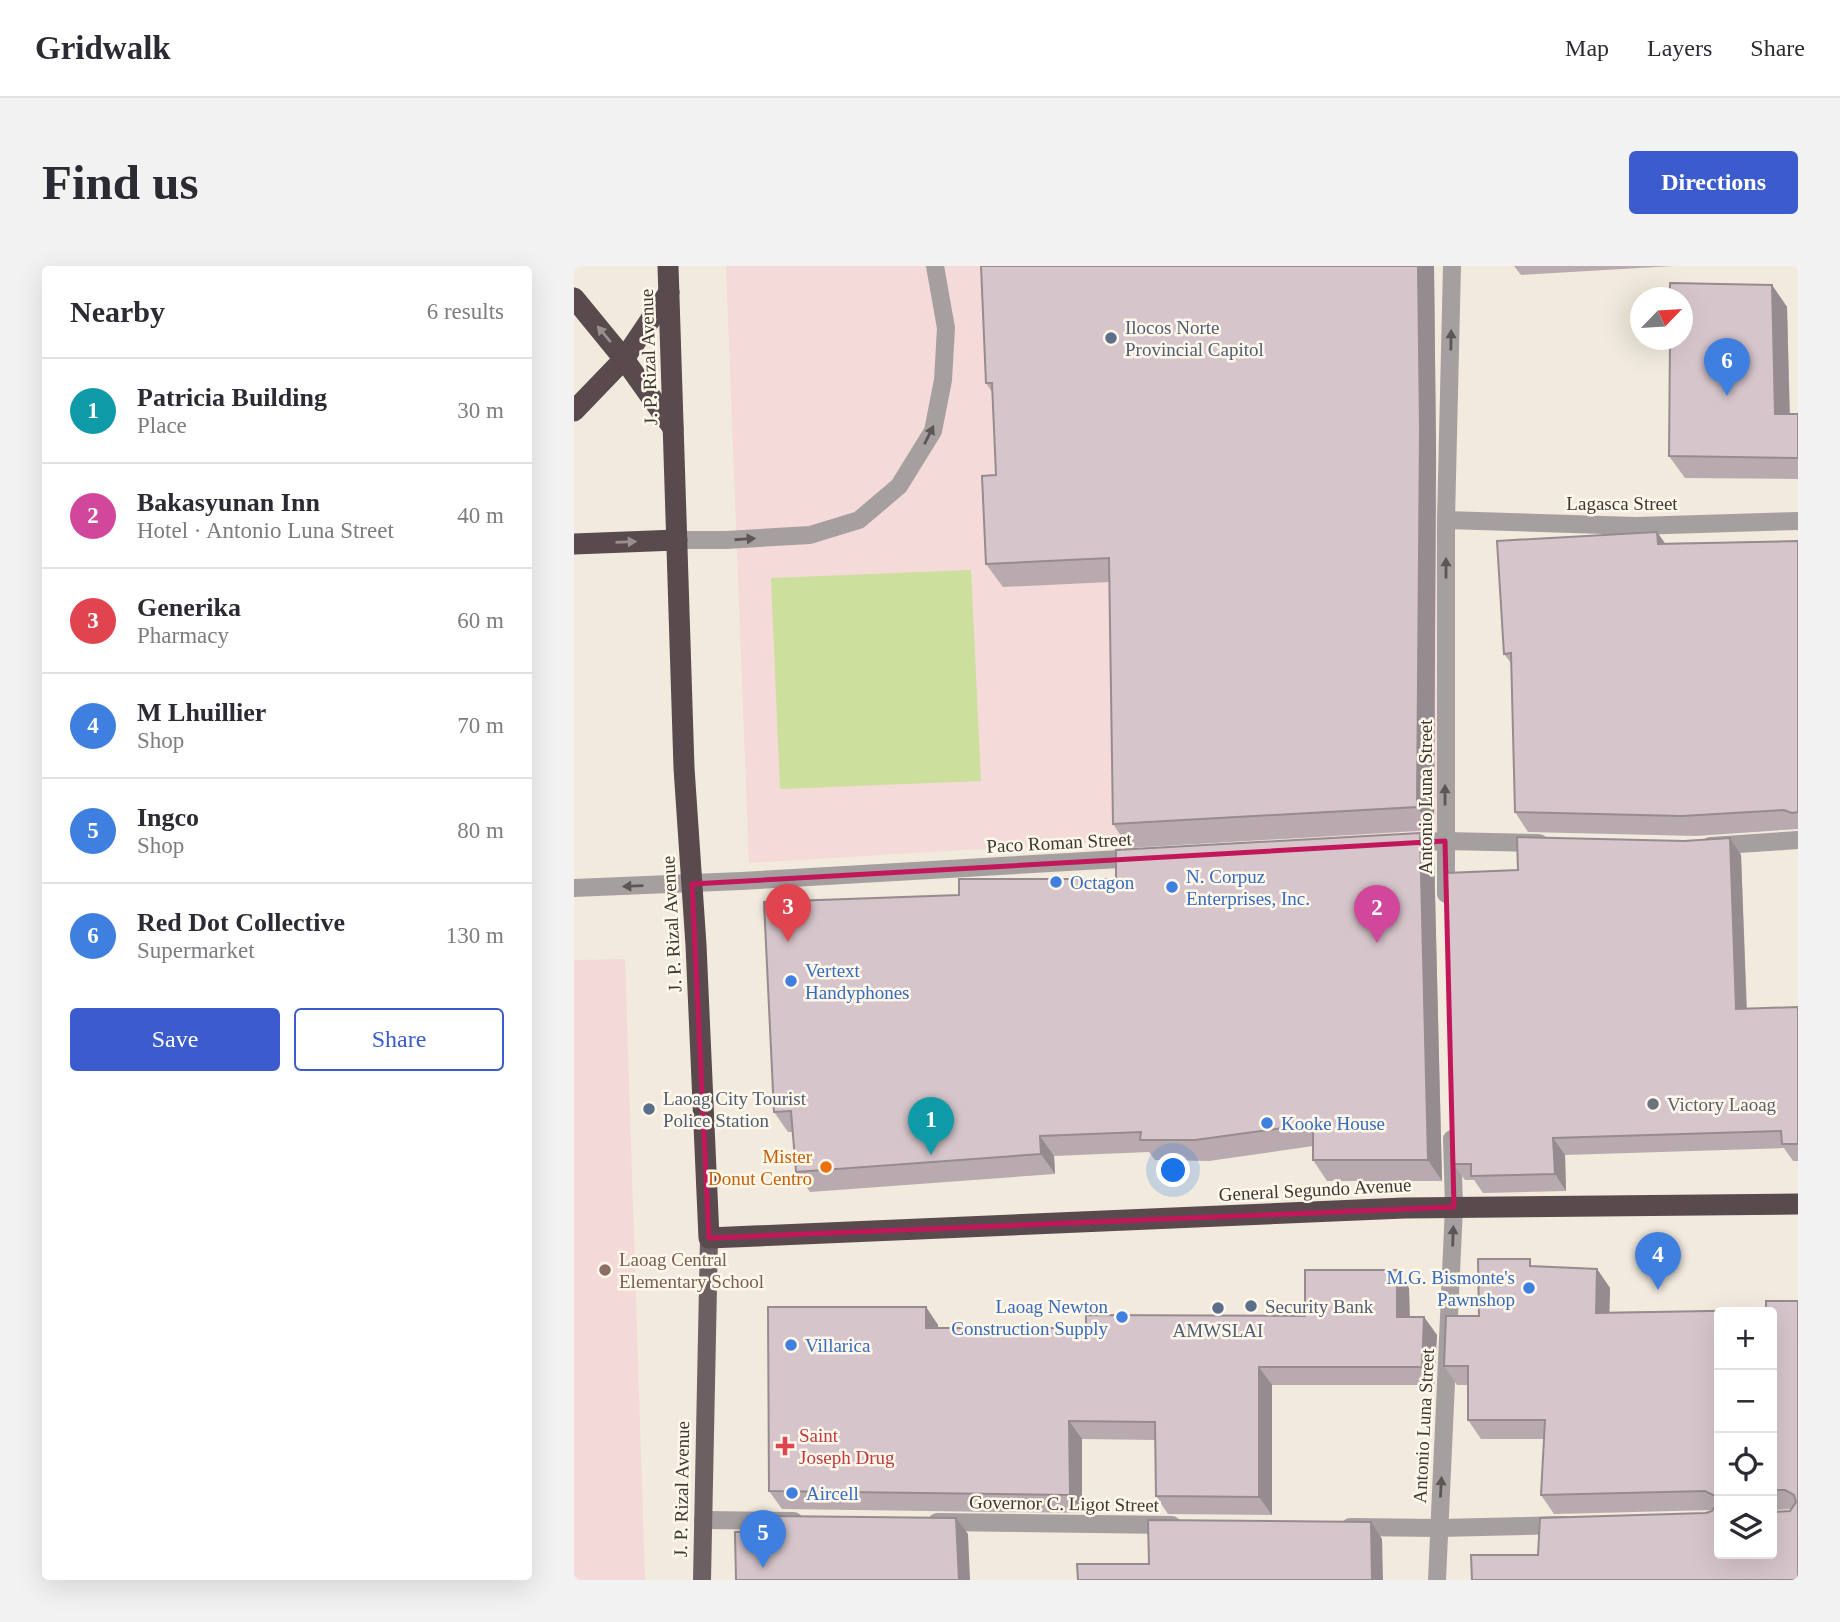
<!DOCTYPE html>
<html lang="en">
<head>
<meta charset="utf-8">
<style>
  body { margin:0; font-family:Georgia,serif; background:#f2f2f3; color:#2b2b33 }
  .controls { position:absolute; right:21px; bottom:21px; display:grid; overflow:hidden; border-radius:7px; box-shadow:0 7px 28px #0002 }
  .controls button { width:63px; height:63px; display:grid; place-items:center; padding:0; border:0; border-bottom:2px solid #e1e1e2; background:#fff; color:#2b2b33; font:35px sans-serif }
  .compass { position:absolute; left:1056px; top:21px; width:63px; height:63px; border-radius:50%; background:#fff; box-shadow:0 7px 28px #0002; rotate:65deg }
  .you { position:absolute; left:600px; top:905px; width:24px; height:24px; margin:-18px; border:5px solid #fff; border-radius:50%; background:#1a73e8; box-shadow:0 0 0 10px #1a73e833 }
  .badge { display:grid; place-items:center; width:46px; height:46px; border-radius:50%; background:#3c5cce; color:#fff; font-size:23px; font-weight:700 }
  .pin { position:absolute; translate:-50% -58px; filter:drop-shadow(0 2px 4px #0008) }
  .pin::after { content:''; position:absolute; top:37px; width:24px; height:21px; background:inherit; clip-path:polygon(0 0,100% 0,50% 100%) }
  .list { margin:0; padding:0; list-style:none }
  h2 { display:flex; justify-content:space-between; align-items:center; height:91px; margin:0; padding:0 28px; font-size:30px }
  h2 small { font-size:23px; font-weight:400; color:#7c7c81 }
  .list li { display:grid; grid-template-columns:46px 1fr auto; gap:21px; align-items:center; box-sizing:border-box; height:105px; padding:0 28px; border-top:2px solid #e1e1e2 }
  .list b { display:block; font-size:26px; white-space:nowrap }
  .list p { margin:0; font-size:23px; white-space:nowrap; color:#7c7c81 }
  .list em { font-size:23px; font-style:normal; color:#7c7c81 }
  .actions { display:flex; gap:14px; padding:21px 28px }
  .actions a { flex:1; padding:16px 0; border:2px solid #3c5cce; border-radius:7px; text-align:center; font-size:24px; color:#3c5cce }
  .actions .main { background:#3c5cce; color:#fff }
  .icon { flex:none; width:38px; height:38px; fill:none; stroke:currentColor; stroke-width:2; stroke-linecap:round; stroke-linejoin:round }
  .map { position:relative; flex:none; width:1224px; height:1314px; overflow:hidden; border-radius:7px }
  header { display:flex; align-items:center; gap:42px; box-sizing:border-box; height:98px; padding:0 35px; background:#fff; border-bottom:2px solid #e1e1e2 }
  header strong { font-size:33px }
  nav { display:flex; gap:38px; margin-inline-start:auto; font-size:24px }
  .intro { display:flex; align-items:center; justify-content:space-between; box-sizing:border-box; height:168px; padding:0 42px }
  h1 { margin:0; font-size:49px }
  .button { padding:18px 32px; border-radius:7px; background:#3c5cce; color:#fff; font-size:24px; font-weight:700 }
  main { display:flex; gap:42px; padding:0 42px }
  aside { flex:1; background:#fff; border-radius:7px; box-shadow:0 7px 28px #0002 }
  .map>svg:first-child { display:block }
  .commercial { fill:#f4dad8 }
  .education { fill:#f4d9d9 }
  .green { fill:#ccdf9d }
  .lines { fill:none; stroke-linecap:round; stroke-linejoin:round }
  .minor { stroke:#a69fa0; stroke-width:18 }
  .major { stroke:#6d6062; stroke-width:18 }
  .highway { stroke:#584a4d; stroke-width:21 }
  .wall { fill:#b8aaaf; fill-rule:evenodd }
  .shaded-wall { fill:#968b8e }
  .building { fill:#d6c6cb; stroke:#968b8e; stroke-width:2; fill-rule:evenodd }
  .oneway { fill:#9a8f8c }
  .oneway2 { fill:#5b5854 }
  .marked { fill:none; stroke:#c2185b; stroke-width:5; stroke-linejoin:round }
  .service-dot { fill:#5c6f8a; stroke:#fef7ea; stroke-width:2.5 }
  .shop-dot { fill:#3f7fe0; stroke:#fef7ea; stroke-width:2.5 }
  .worship-dot { fill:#6b7280; stroke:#fef7ea; stroke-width:2.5 }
  .food-dot { fill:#e8710a; stroke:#fef7ea; stroke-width:2.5 }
  .education-dot { fill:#8d6e63; stroke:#fef7ea; stroke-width:2.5 }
  .health-dot { fill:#e0444e; stroke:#fef7ea; stroke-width:2.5 }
  .labels { text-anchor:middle; stroke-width:5; stroke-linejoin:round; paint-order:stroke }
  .service-label { font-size:19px; fill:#4e5e75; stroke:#fef7ea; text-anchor:start }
  .street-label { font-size:19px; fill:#3b3933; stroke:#fef7ea }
  .shop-label { font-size:19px; fill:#366cbe; stroke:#fef7ea; text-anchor:start }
  .worship-label { font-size:19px; fill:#5b616d; stroke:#fef7ea; text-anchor:start }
  .food-label { font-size:19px; fill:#c56008; stroke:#fef7ea; text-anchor:end }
  .education-label { font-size:19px; fill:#785e54; stroke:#fef7ea; text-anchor:start }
  .health-label { font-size:19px; fill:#be3a42; stroke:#fef7ea; text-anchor:start }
</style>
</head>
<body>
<header>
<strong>Gridwalk</strong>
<nav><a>Map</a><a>Layers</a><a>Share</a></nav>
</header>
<div class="intro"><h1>Find us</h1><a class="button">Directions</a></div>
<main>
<aside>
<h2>Nearby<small>6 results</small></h2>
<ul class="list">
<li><span class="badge" style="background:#0f9aa8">1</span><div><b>Patricia Building</b><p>Place</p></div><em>30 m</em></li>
<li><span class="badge" style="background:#d1479c">2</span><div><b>Bakasyunan Inn</b><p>Hotel · Antonio Luna Street</p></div><em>40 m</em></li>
<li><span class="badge" style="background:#e0444e">3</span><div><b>Generika</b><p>Pharmacy</p></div><em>60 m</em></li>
<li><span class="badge" style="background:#3f7fe0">4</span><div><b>M Lhuillier</b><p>Shop</p></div><em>70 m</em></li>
<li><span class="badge" style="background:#3f7fe0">5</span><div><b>Ingco</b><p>Shop</p></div><em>80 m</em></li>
<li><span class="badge" style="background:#3f7fe0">6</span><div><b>Red Dot Collective</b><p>Supermarket</p></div><em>130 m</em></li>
</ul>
<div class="actions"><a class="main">Save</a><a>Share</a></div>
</aside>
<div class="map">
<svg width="1224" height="1314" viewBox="0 0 1224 1314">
  <rect width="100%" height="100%" fill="#f1eadd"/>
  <polygon class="commercial" points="152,0 860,0 867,572 555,574 175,597"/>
  <polygon class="education" points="51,693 71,1314 0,1314 0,694"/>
  <polygon class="green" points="397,304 407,515 206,523 197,312"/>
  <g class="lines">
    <g class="minor">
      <polyline points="872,254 1062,260 1224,255"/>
      <polyline points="103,274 152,274 236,269 285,254 325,220 359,165 369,114 372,62 361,0"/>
      <polyline points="828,577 871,575 965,577"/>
      <polyline points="1136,580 1224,574"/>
      <polyline points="0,622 167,615 563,592"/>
      <polyline points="872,628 872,254 878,0"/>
      <polyline points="129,1254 220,1255"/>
      <polyline points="363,1256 598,1259"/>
      <polyline points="776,1261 865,1262 990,1259"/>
      <polyline points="863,1314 880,941 878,873"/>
    </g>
    <polyline class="major" points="128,1314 135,972"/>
    <g class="highway">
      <polyline points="94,0 110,502 122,679 135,972 830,942 1224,938"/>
      <polyline points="0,32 50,93 99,162"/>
      <polyline points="0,145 50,93 95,26"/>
      <polyline points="0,278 103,274"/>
    </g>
  </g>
  <g class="wall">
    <polygon points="407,0 860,0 862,186 860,564 555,582 539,558 536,316 429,321 412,298 422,209 418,126 412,117"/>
    <polygon points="940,0 1099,0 947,9"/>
    <polygon points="1198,19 1213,41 1216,148 1224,148 1224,213 1111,212 1095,190"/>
    <polygon points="1083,266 1091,277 1224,275 1224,563 1122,570 954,566 941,546 937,397 930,388"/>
    <polygon points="846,567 860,587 868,915 753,915 739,894 739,880 635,895 581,894 575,886 480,890 481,908 236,926 222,906 219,866 214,866 200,846 385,629 542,613"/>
    <polygon points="1156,572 1167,589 1173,743 1224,741 1224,895 1219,895 1210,882 991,889 992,925 909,927 900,914 891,914 879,898 944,604 1110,575"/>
    <path d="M 961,1001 L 1023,1003 L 1036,1022 L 1035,1046 L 1192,1044 L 1224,1035 L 1224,1314 L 964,1289 L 1132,1247 L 1138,1245 L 1139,1244 L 980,1248 L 967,1229 L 970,1173 L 907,1173 L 894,1154 L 894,1119 L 883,1119 L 870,1100 L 905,1050 ZM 1198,1046 L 1198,1244 L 1217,1243 L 1216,1245 L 1145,1288 Z"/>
    <polygon points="835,1022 836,1051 850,1051 863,1069 860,1119 698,1119 698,1249 594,1248 582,1230 581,1174 508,1173 508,1247 208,1243 195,1225 352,1041 364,1059 364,1062 512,1062 731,1050"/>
  </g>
  <g class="shaded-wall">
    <polygon points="844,0 860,0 862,186 860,564 843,541"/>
    <polygon points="1198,19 1213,41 1216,170 1201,148"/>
    <polygon points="1083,266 1096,285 1084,278"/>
    <polygon points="846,567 860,587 868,915 854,894"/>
    <polygon points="1156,572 1167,589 1173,760 1162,743"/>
    <polygon points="466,870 480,890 481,908 467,888"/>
    <polygon points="979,872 991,889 992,925 981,908"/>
    <polygon points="1023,1003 1036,1022 1035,1065 1022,1047"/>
    <polygon points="823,1004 835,1022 836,1069 823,1051"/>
    <polygon points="352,1041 364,1059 364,1080 352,1062"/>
    <polygon points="850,1051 863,1069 860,1119 848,1101"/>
    <polygon points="685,1101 698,1119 698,1249 685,1231"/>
    <polygon points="495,1155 508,1173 508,1247 496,1229"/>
    <polygon points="382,1252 394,1268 396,1314 385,1314"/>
    <polygon points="797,1256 808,1273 809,1314 798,1314"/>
  </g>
  <g class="building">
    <polygon points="407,0 844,0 846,163 843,541 539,558 535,292 412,298 408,210 422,209 418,117 412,117"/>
    <polygon points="1096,17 1198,19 1201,148 1224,148 1224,192 1095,190 1096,74 1109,74 1109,32 1096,32"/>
    <polygon points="1083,266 1084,278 1224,275 1224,546 1218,547 1210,544 1108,550 941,546 937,387 930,388 923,275"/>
    <polygon points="846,567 854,894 739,894 739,858 621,874 566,874 567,866 466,870 467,888 222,906 217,845 200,846 190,636 385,629 385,613 542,613 542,584"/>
    <polygon points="943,571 1110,575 1156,572 1162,743 1224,741 1224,878 1208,878 1207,865 979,872 981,908 897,910 897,898 879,898 872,607 944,604"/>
    <path d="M 904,993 L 956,993 L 956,1000 L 1023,1003 L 1022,1047 L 1192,1044 L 1192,1035 L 1224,1035 L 1224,1314 L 898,1314 L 897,1289 L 964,1289 L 966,1252 L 1132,1247 L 1138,1245 L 1143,1237 L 1141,1230 L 1131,1225 L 967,1229 L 971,1154 L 894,1154 L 894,1100 L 870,1100 L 872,1050 L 905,1050 ZM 1145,1046 L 1198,1046 L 1198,1224 L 1211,1224 L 1220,1229 L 1222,1236 L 1216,1245 L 1198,1246 L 1198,1288 L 1145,1288 Z"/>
    <polygon points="731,1004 823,1004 823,1051 850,1051 848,1101 685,1101 685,1231 582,1230 581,1156 495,1155 496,1229 195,1225 194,1041 352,1041 352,1062 512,1062 512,1049 731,1050"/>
    <polygon points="196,1250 382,1252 385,1314 162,1314 161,1266 196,1265"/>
    <polygon points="574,1254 797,1256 798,1314 504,1314 503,1298 575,1298"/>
  </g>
  <defs><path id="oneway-solid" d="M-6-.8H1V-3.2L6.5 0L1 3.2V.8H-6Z" transform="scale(1.75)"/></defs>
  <g class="oneway">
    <use href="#oneway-solid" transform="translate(30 68) rotate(-130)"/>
    <use href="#oneway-solid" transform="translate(52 276) rotate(-2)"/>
  </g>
  <g class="oneway2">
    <use href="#oneway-solid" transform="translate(877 74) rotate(-89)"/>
    <use href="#oneway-solid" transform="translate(355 169) rotate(-64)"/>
    <use href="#oneway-solid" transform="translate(171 273) rotate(-4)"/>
    <use href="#oneway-solid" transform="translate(872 302) rotate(-90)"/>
    <use href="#oneway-solid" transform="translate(871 529) rotate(-90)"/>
    <use href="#oneway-solid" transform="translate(59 620) rotate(178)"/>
    <use href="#oneway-solid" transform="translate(879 970) rotate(-88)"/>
    <use href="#oneway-solid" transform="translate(867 1221) rotate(-87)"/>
  </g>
  <path class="marked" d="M 871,575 L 880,941 L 135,972 L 118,618 Z"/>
  <g class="service-dot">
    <circle cx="537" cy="72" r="7"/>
    <circle cx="75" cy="843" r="7"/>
    <circle cx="677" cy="1040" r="7"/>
    <circle cx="644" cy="1042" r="7"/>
  </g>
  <g class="shop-dot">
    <circle cx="482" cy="616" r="7"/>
    <circle cx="598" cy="621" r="7"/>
    <circle cx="217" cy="715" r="7"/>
    <circle cx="693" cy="857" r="7"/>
    <circle cx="955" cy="1022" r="7"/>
    <circle cx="548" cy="1051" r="7"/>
    <circle cx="217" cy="1079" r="7"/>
    <circle cx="218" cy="1227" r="7"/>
  </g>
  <circle class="worship-dot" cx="1079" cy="838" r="7"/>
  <circle class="food-dot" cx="252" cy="901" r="7"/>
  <circle class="education-dot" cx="31" cy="1004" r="7"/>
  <path class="health-dot" d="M207.5 1169.5h7v7h7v7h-7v7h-7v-7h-7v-7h7z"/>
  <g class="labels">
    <g class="service-label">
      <text x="551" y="68">Ilocos Norte<tspan x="551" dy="22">Provincial Capitol</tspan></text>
      <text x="89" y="839">Laoag City Tourist<tspan x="89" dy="22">Police Station</tspan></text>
      <text x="691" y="1047">Security Bank</text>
      <text x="644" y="1071" text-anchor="middle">AMWSLAI</text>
    </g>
    <g class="street-label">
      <text transform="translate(74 91) rotate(-92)" y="7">J. P. Rizal Avenue</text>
      <text x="1048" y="244">Lagasca Street</text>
      <text transform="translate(851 531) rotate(-90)" y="7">Antonio Luna Street</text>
      <text transform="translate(485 576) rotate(-3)" y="7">Paco Roman Street</text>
      <text transform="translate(97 658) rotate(-93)" y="7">J. P. Rizal Avenue</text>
      <text transform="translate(741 923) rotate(-3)" y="7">General Segundo Avenue</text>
      <text transform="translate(849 1160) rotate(-87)" y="7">Antonio Luna Street</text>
      <text transform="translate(107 1223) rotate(-89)" y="7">J. P. Rizal Avenue</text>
      <text transform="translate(490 1237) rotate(1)" y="7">Governor C. Ligot Street</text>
    </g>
    <g class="shop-label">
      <text x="612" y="617">N. Corpuz<tspan x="612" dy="22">Enterprises, Inc.</tspan></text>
      <text x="496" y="623">Octagon</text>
      <text x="231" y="711">Vertext<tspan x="231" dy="22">Handyphones</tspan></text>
      <text x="707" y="864">Kooke House</text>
      <text x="941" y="1018" text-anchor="end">M.G. Bismonte's<tspan x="941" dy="22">Pawnshop</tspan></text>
      <text x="534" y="1047" text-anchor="end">Laoag Newton<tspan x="534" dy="22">Construction Supply</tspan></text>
      <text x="231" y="1086">Villarica</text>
      <text x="232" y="1234">Aircell</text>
    </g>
    <g class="worship-label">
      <text x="1093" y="845">Victory Laoag</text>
    </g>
    <g class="food-label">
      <text x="238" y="897">Mister<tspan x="238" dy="22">Donut Centro</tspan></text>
    </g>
    <g class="education-label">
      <text x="45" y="1000">Laoag Central<tspan x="45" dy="22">Elementary School</tspan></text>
    </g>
    <g class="health-label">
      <text x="225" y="1176">Saint<tspan x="225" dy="22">Joseph Drug</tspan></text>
    </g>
  </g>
</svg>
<div class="controls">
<button>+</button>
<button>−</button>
<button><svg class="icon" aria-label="locate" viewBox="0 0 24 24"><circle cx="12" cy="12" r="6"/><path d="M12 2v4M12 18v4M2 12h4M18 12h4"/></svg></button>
<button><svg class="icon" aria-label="layers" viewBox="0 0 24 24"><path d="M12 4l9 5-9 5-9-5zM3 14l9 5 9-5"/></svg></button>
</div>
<svg class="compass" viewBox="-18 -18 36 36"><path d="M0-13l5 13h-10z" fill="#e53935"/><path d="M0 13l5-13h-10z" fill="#7c7c81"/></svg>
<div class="you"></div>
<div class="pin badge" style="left:357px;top:889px;background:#0f9aa8">1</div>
<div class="pin badge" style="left:803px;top:677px;background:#d1479c">2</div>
<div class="pin badge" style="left:214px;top:676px;background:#e0444e">3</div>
<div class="pin badge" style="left:1084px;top:1024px;background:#3f7fe0">4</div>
<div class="pin badge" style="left:189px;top:1302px;background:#3f7fe0">5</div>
<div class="pin badge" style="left:1153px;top:130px;background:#3f7fe0">6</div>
</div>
</main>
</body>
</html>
